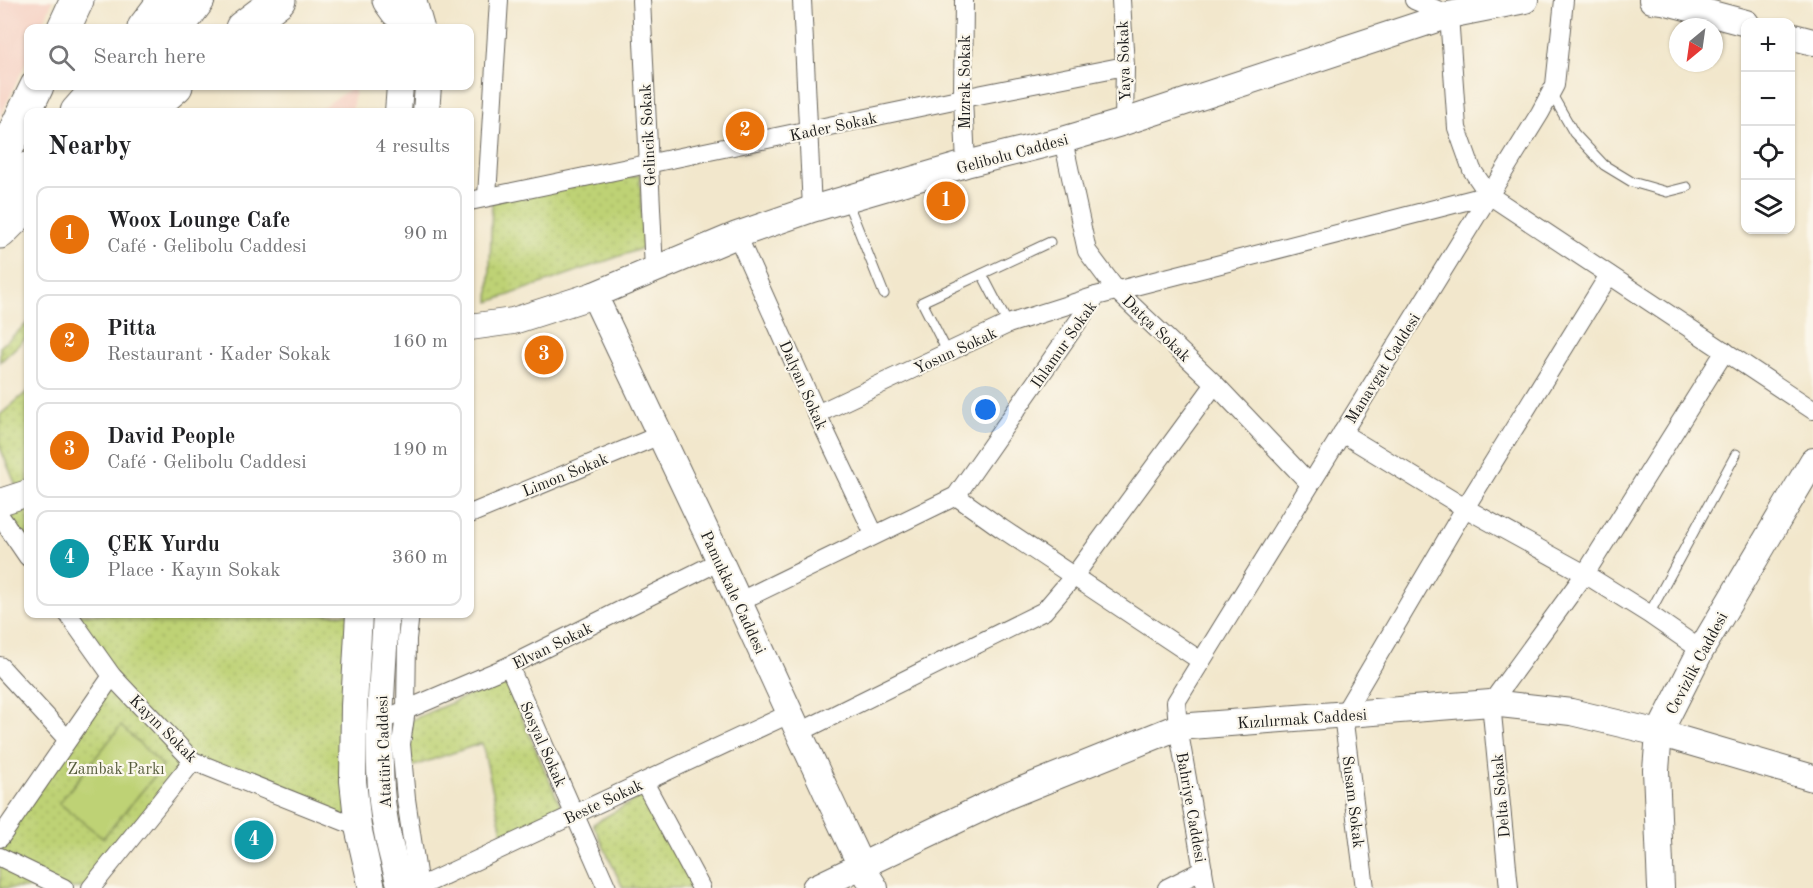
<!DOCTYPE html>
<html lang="en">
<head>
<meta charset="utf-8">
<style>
  body { margin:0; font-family:"Old Standard TT",serif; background:#f6f6f6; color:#202124 }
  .controls { position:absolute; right:18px; top:18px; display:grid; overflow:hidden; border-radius:12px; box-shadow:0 2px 4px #0004 }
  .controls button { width:54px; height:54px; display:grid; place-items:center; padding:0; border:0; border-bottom:2px solid #e0e0e0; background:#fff; color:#202124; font:30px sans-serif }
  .compass { position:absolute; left:1669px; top:18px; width:54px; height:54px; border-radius:50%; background:#fff; box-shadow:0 2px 4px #0004; rotate:209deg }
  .you { position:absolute; left:986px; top:410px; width:21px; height:21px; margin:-15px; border:4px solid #fff; border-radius:50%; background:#1a73e8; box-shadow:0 0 0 9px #1a73e833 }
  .badge { display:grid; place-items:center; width:39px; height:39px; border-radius:50%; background:#db2777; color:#fff; font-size:20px; font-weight:700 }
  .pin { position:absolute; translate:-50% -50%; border:3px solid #fff; box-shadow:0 2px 6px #0006 }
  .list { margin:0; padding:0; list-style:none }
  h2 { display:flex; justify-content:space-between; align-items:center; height:78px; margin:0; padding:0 24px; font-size:26px }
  h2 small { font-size:20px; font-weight:400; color:#757577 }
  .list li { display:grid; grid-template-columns:39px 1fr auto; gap:18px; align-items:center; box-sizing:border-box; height:96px; margin:0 12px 12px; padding:0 12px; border:2px solid #e0e0e0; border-radius:12px }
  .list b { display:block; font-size:22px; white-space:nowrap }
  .list p { margin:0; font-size:20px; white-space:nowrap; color:#757577 }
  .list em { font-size:20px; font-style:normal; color:#757577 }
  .icon { flex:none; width:33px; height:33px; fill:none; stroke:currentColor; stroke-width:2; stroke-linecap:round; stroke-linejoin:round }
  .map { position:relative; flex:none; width:1813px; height:888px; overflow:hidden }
  .search { position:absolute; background:#fff; box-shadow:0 2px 4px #0004; left:24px; top:24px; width:450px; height:66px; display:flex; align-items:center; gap:15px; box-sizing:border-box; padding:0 21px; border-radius:12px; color:#757577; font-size:22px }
  .panel { position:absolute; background:#fff; box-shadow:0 2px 4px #0004; left:24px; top:108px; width:450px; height:510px; border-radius:12px }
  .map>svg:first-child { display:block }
  .built { fill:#f6d2c4 }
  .grass { fill:url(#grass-dots); stroke:#6d7748; stroke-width:1.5 }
  .pitch { fill:#bed275; stroke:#6d7748; stroke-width:1.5 }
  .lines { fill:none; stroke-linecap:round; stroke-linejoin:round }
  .lane-casing { stroke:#67635a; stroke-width:11 }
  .street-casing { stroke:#67635a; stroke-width:20 }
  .secondary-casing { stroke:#67635a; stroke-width:28 }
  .highway-casing { stroke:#67635a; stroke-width:35 }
  .lane { stroke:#fff; stroke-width:9 }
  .street { stroke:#fff; stroke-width:18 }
  .secondary { stroke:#fff; stroke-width:26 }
  .highway { stroke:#fff; stroke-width:33 }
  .labels { text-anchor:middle; stroke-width:4.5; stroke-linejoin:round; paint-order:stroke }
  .street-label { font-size:16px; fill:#1c1c1c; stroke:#fbf7ec }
  .park-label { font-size:16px; fill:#555c3b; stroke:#fbf7ec }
</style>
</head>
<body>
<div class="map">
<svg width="1813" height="888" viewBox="0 0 1813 888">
  <defs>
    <pattern id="grass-dots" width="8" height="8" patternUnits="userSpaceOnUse" patternTransform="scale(1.5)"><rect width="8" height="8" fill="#bed275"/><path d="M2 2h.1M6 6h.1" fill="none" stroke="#a3b465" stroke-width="1.8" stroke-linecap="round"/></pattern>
  </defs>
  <rect width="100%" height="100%" fill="#fbf7ec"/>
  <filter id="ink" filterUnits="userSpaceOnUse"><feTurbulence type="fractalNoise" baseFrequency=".0167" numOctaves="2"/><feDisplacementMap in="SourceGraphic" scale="12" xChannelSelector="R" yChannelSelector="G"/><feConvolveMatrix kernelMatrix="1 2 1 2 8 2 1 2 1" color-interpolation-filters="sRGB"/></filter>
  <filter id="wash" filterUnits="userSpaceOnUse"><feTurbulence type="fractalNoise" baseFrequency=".008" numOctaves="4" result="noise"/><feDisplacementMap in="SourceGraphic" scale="24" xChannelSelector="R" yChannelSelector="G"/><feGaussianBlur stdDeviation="1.35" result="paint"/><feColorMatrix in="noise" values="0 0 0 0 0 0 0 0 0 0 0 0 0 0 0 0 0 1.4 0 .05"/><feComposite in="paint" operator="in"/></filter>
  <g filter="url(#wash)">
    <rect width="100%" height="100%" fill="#f2e7cc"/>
    <g class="built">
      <polygon points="0,0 53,0 41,28 28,28 28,57 0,118"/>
      <polygon points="355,86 352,112 315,112"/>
    </g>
    <g class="grass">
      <polygon points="640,175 643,248 489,302 492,199"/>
      <polygon points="28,323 28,336 0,362 0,347"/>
      <polygon points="28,391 28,557 0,516 20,495 0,447 0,415"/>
      <polygon points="68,614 386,614 380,721 401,888 372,888 358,827 194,761 91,888 0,888 0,838 112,676"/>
      <polygon points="505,680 563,811 504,841 482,743 408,768 411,720"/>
      <polygon points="645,794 694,888 623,888 593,824"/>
    </g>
    <polygon class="pitch" points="121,726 163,766 103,838 59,803"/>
  </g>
  <g filter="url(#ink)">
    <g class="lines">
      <defs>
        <g id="lane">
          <polyline points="1551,93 1574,133 1604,165 1632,182 1667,192 1687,187"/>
          <polyline points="847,201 884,294"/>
          <polyline points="982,274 1008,324"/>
          <polyline points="948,353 922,302 1050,242"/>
          <polyline points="1649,614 1736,454"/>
        </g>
        <g id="street">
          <polyline points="641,0 654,270"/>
          <polyline points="802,0 812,209"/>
          <polyline points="964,0 963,98 966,164"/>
          <polyline points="1121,0 1125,66 1124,122"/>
          <polyline points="1414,0 1449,15 1457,128 1472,170 1489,195 1813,410"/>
          <polyline points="1063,140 1087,251 1117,291 1215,384 1310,484"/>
          <polyline points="487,196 499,0"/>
          <polyline points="470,201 963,98 1125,66"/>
          <polyline points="737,235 817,414 874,534"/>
          <polyline points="817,414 1008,324 1096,296"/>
          <polyline points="1342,433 1465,508 1585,574 1649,614 1701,650"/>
          <polyline points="956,496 1001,528 1201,661"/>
          <polyline points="470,514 660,435"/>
          <polyline points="0,516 28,557"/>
          <polyline points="738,602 956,496 1096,296 1489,195"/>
          <polyline points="68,614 112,676 193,761 358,827"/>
          <polyline points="410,614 407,639 406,710 401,744 406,799 419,887"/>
          <polyline points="0,666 67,739"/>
          <polyline points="509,666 607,888"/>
          <polyline points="380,721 509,666 720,561"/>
          <polyline points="798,733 1044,611 1074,576 1215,384"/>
          <polyline points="644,782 701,888"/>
          <polyline points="0,838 112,676"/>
          <polyline points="0,857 64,888"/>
          <polyline points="91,888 193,761"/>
          <polyline points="417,888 789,714"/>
          <polyline points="1167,888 1203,870"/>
          <polyline points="1206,888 1178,727 1176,702 1540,113 1555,85 1564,0"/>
          <polyline points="1365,888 1343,715 1465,508 1609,275"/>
          <polyline points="1509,888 1491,703 1585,574 1725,351"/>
        </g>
        <g id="secondary">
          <polyline points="413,0 421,28"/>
          <polyline points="1652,0 1663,1 1746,23"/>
          <polyline points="1790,36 1813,42"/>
          <polyline points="398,112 400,86"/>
          <polyline points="426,112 428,86"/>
          <polyline points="594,295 720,561 830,800 861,866 875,888"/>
          <polyline points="470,327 513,321 594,295 737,235 812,209 966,164 1063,140 1124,122 1449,15 1525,0"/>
          <polyline points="0,502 28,493"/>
          <polyline points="359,614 354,706 353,781 358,827 372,888"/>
          <path d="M 386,614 C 383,672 377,730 381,789 C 383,822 392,856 401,888"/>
          <polyline points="815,888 1007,796 1178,727 1491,703 1571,712 1659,733 1813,778"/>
          <polyline points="1661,888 1656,770 1659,733 1701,650 1813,461"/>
        </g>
        <g id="highway">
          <polyline points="389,0 397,11"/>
          <polyline points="64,28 77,0"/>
          <polyline points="144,28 165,0"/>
          <polyline points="177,28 198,0"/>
          <polyline points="242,28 279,0"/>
          <polyline points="77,112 100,86"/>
          <polyline points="109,112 132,86"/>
          <polyline points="146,112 176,86"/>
          <polyline points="0,162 37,86"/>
          <polyline points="0,201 28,169"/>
          <polyline points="0,232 28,204"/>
        </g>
      </defs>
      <use href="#lane" class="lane-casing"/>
      <use href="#street" class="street-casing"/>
      <use href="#secondary" class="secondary-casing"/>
      <use href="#highway" class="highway-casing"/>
      <use href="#lane" class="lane"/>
      <use href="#street" class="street"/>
      <use href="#secondary" class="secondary"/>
      <use href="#highway" class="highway"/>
    </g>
  </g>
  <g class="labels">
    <g class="street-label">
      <text transform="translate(1123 61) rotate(-92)" y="6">Yaya Sokak</text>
      <text transform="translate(964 82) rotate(-90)" y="6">Mızrak Sokak</text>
      <text transform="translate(833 126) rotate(-12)" y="6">Kader Sokak</text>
      <text transform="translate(647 135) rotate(-93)" y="6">Gelincik Sokak</text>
      <text transform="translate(1012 153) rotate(-15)" y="6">Gelibolu Caddesi</text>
      <text transform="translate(1157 328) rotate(44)" y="6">Datça Sokak</text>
      <text transform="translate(1063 344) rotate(-55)" y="6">Ihlamur Sokak</text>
      <text transform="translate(955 350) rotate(-25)" y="6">Yosun Sokak</text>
      <text transform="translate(1382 368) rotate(-58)" y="6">Manavgat Caddesi</text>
      <text transform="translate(804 385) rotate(66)" y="6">Dalyan Sokak</text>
      <text transform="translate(565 474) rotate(-22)" y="6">Limon Sokak</text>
      <text transform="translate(734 592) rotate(65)" y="6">Pamukkale Caddesi</text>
      <text transform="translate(552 645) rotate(-26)" y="6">Elvan Sokak</text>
      <text transform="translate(1696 663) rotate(-62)" y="6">Cevizlik Caddesi</text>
      <text transform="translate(1302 718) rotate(-4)" y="6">Kızılırmak Caddesi</text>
      <text transform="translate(164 728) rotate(45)" y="6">Kayın Sokak</text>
      <text transform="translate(544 744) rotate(66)" y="6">Sosyal Sokak</text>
      <text transform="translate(383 752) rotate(-92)" y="6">Atatürk Caddesi</text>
      <text transform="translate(1500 796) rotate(-95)" y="6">Delta Sokak</text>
      <text transform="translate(603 801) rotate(-25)" y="6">Beste Sokak</text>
      <text transform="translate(1354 802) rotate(83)" y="6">Susam Sokak</text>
      <text transform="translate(1192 807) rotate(80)" y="6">Bahriye Caddesi</text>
    </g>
    <g class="park-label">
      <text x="116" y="774">Zambak Parkı</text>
    </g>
  </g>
</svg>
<div class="controls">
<button>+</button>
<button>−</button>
<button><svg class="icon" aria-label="locate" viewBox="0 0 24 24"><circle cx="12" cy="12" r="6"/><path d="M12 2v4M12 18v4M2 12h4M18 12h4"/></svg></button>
<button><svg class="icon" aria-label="layers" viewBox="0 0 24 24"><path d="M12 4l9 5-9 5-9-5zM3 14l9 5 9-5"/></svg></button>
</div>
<svg class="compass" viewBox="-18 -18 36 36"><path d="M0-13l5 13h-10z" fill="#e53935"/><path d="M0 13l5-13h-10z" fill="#757577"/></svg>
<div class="you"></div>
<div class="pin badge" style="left:946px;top:201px;background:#e8710a">1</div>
<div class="pin badge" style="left:745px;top:131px;background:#e8710a">2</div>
<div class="pin badge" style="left:544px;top:355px;background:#e8710a">3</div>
<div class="pin badge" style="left:254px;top:840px;background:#0f9aa8">4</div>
<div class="search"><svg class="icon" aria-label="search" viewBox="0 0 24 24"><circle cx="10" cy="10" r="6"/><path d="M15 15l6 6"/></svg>Search here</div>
<section class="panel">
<h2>Nearby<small>4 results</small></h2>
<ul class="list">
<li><span class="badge" style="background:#e8710a">1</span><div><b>Woox Lounge Cafe</b><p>Café · Gelibolu Caddesi</p></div><em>90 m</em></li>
<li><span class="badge" style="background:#e8710a">2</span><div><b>Pitta</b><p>Restaurant · Kader Sokak</p></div><em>160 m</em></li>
<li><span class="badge" style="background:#e8710a">3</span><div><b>David People</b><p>Café · Gelibolu Caddesi</p></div><em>190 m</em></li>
<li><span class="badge" style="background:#0f9aa8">4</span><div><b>ÇEK Yurdu</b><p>Place · Kayın Sokak</p></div><em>360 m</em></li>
</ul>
</section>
</div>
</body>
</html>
